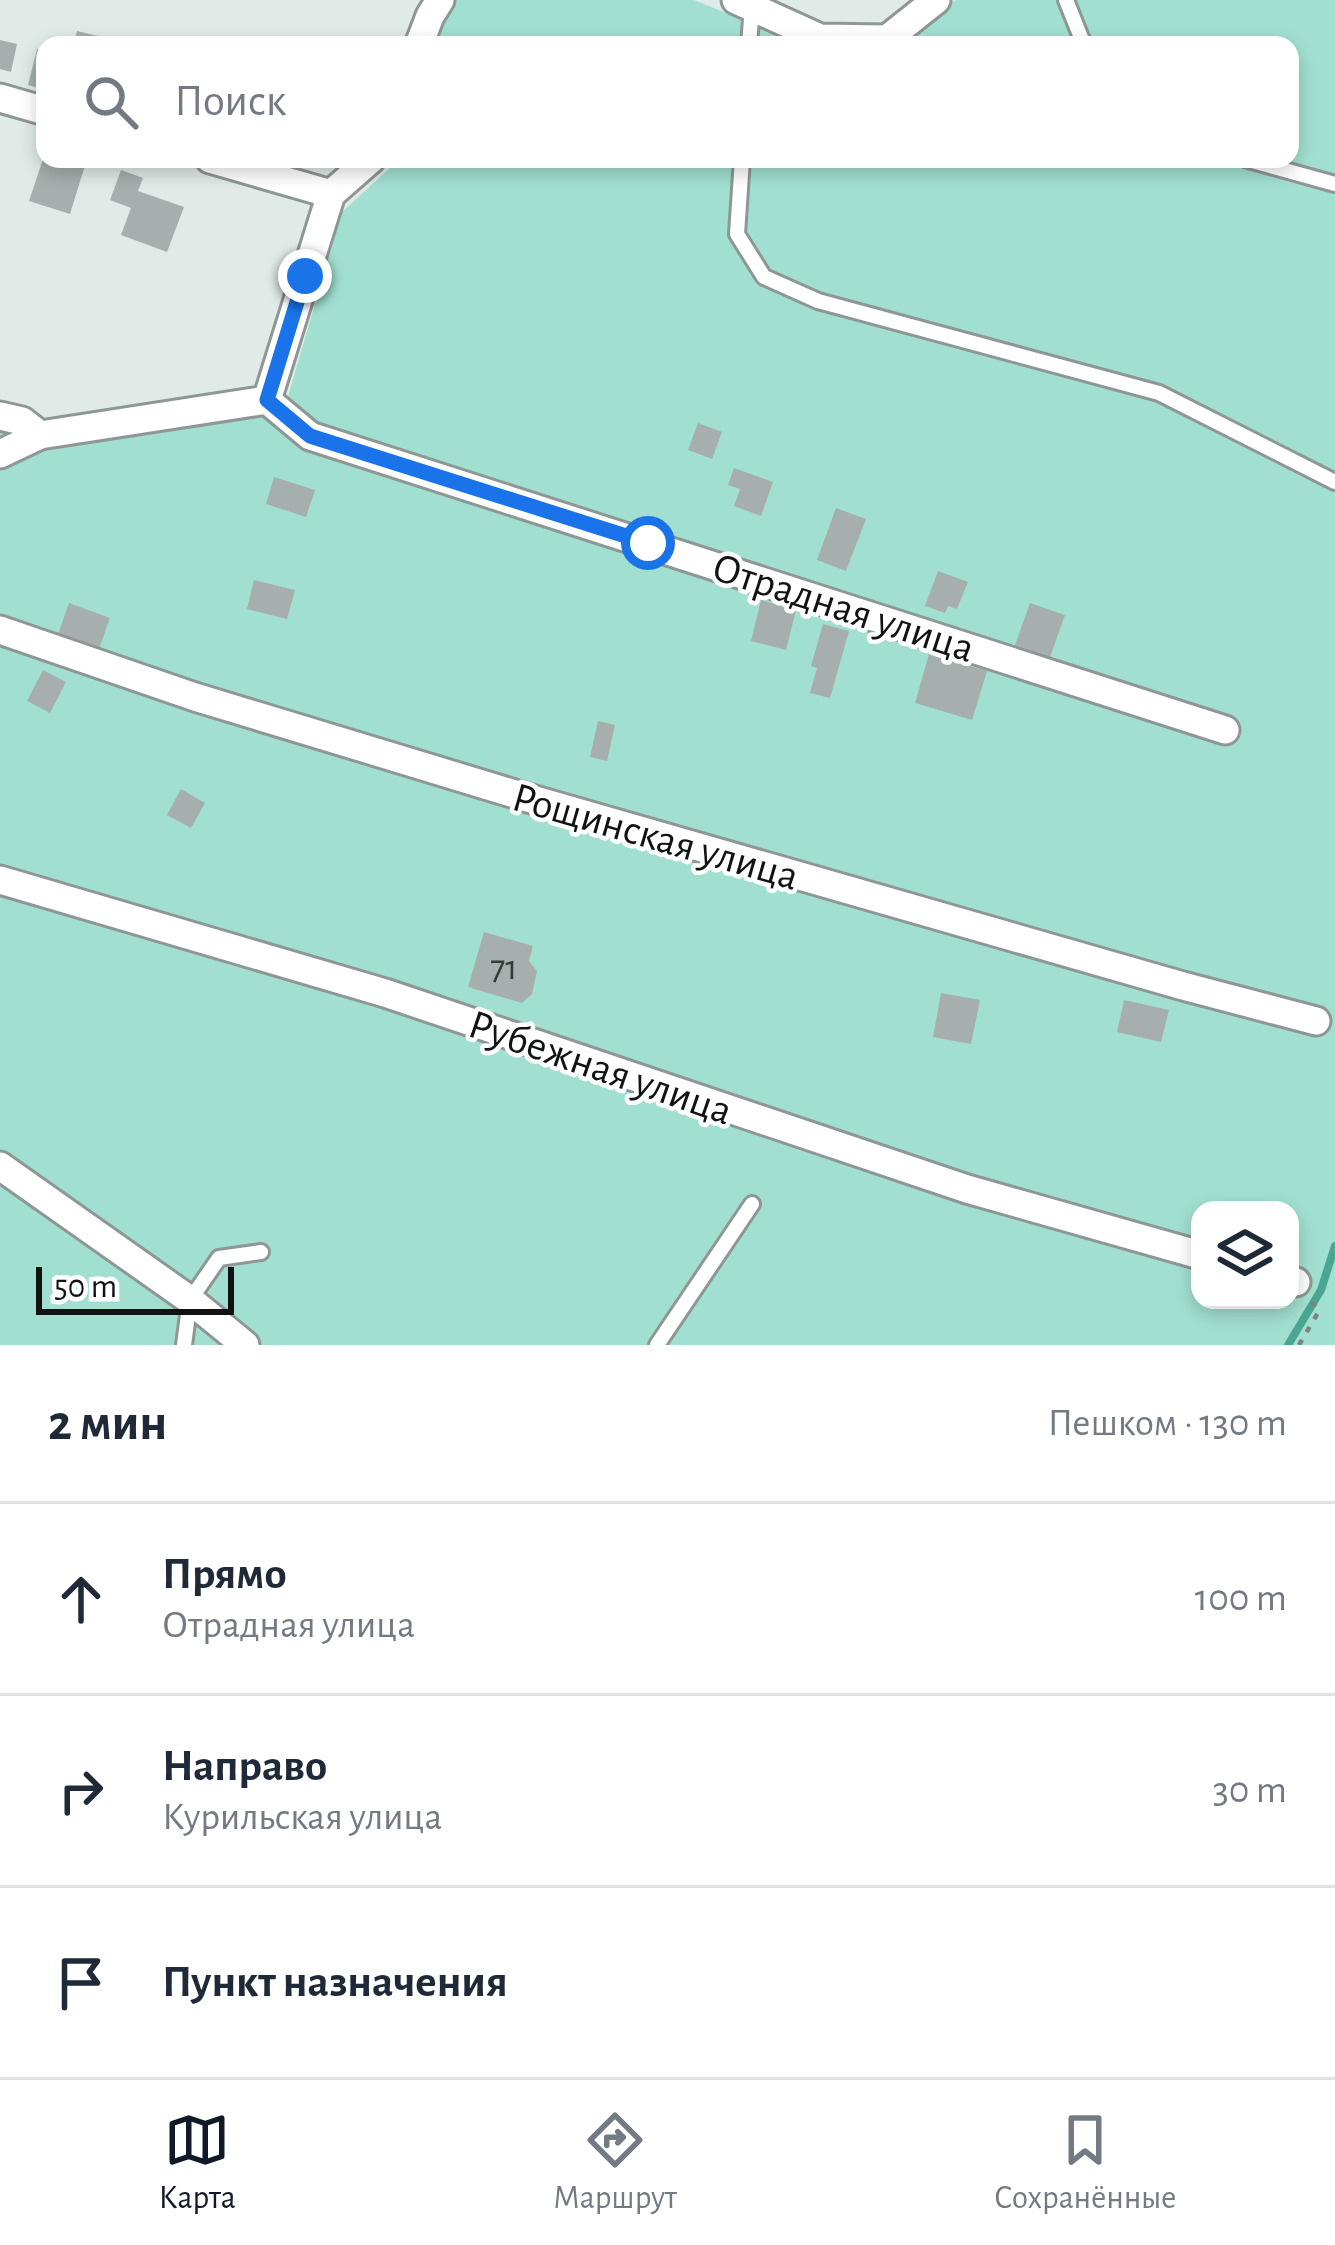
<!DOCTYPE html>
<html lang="ru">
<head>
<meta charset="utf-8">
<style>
  body { margin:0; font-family:"Alegreya Sans",sans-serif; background:#f6f6f7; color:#1f2937 }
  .controls { position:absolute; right:36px; bottom:36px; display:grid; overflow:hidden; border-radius:24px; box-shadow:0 6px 18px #0003 }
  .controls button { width:108px; height:108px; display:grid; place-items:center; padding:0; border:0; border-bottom:3px solid #e0e1e3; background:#fff; color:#1f2937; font:60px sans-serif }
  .scale { position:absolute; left:36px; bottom:30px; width:198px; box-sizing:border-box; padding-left:12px; border:6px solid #101312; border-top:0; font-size:33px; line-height:42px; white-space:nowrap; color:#101312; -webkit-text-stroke:9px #fff; paint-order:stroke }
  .stop { position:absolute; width:36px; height:36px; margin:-27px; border:9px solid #1a73e8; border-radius:50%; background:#fff }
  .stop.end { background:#1a73e8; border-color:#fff; box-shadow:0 3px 12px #0008 }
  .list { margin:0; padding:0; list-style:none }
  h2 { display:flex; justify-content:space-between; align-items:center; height:156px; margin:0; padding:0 48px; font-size:51px }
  h2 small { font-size:39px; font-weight:400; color:#747a83 }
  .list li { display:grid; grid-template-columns:78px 1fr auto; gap:36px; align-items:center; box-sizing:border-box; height:192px; padding:0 48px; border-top:3px solid #e0e1e3 }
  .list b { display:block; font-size:45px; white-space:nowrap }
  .list p { margin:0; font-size:39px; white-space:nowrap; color:#747a83 }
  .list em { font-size:39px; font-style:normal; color:#747a83 }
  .icon { flex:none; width:66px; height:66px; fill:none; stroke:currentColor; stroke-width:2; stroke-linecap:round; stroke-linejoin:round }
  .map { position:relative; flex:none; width:1335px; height:1345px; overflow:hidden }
  .search { position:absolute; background:#fff; box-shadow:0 6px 18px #0003; left:36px; right:36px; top:36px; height:132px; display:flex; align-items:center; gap:30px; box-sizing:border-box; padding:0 42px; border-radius:24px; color:#747a83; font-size:45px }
  .sheet { height:732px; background:#fff }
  nav { display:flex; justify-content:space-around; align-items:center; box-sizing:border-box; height:168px; border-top:3px solid #e0e1e3; background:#fff; font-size:33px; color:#747a83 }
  nav a { display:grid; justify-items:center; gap:6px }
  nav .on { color:#111827 }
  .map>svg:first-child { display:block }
  .green { fill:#a1e0d1; fill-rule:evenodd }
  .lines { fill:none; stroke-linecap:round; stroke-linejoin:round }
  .stream { stroke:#4aa593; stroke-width:8 }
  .building { fill:#a6afad }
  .service-casing { stroke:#8e9795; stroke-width:20 }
  .minor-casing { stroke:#8e9795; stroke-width:33 }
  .path { stroke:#7c8380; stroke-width:4.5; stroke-dasharray:6 9; stroke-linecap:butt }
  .service { stroke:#fff; stroke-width:14 }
  .minor { stroke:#fff; stroke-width:27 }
  .route { stroke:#1a73e8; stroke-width:15 }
  .labels { text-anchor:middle; stroke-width:9; stroke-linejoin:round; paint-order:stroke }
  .number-label { font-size:36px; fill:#363a39 }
  .street-label { font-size:42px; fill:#101312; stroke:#fff }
</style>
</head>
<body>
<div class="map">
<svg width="1335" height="1345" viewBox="0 0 1335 1345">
  <rect width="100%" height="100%" fill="#e0eae7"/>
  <g class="green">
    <polygon points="457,0 694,0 806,45 430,45 435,31"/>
    <path d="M 955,0 L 1335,0 L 1335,1345 L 0,1345 L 0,423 L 282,417 L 342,212 L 393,165 L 395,159 L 1290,159 L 1290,45 L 900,45 ZM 1200,1210 L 1290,1210 L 1290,1300 L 1200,1300 Z"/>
  </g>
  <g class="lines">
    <polyline class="stream" points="1288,1345 1321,1290 1335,1246"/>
  </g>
  <g class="building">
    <polygon points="77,31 115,40 113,45 73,45"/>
    <polygon points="0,40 17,44 11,72 0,69"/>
    <polygon points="37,49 45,51 45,90 28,85"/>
    <polygon points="43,159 60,164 62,159 87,159 70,214 29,201"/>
    <polygon points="121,170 143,178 138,191 184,207 167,252 121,235 131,208 110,200"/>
    <polygon points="698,423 722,432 712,459 688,450"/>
    <polygon points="734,468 773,482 761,516 734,506 740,489 728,485"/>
    <polygon points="274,477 315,490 306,517 266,504"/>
    <polygon points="836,508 866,519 846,571 817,560"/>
    <polygon points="938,571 968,582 957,609 948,606 945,613 925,606"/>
    <polygon points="254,580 295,590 287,619 247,609"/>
    <polygon points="761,600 796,610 786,650 751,641"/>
    <polygon points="69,603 110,618 99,649 76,641 74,647 56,640"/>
    <polygon points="1030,603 1065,615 1050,657 1015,645"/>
    <polygon points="823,624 849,631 830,698 810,693 817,668 811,666"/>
    <polygon points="929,654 987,671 972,720 915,703"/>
    <polygon points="43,670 66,682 50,713 27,701"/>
    <polygon points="598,721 615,725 607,761 590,757"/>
    <polygon points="181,789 205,803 191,828 167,815"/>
    <polygon points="484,932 533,946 529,961 537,971 532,994 522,1003 468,987"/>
    <polygon points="941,993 980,1000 971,1044 933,1037"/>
    <polygon points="1124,1000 1169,1010 1161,1042 1117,1032"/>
  </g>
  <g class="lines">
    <defs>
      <g id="service">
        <polyline points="1066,0 1084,45"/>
        <polyline points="749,45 752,6"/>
        <polyline points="742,159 737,234 764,277 818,301 1159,393 1335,482"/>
        <polyline points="1245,159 1335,184"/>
        <polyline points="184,1345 190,1300 219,1258 261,1252"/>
        <polyline points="657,1345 752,1204"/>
      </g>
      <g id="minor">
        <polyline points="736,0 820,38 887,39 936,0"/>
        <polyline points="419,45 430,16 440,0"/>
        <polyline points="0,98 45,111"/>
        <polyline points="210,159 331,194"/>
        <polyline points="267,400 310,436 1225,730"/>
        <polyline points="0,416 22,421 40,435"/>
        <polyline points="0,454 40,435 267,400 331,194 371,159"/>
        <polyline points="0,630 195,697 528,798 1183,986 1316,1021"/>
        <polyline points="0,880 385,993 967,1189 1200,1255"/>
        <polyline points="0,1166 190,1300 245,1345"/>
        <polyline points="1290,1280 1296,1282"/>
      </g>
    </defs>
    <use href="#service" class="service-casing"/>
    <use href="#minor" class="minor-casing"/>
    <polyline class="path" points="1299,1345 1319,1311 1310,1300"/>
    <use href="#service" class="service"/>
    <use href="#minor" class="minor"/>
  </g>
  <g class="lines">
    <polyline class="route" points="305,276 267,400 310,436 648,543"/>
  </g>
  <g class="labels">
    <g class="number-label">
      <text x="504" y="979">71</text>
    </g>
    <g class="street-label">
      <text transform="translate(844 606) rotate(18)" y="15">Отрадная улица</text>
      <text transform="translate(656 835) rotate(16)" y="15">Рощинская улица</text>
      <text transform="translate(601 1066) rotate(19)" y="15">Рубежная улица</text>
    </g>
  </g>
</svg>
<div class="controls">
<button><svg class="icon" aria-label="layers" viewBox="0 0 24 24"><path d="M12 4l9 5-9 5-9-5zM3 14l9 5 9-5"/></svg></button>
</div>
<div class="scale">50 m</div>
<div class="stop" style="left:648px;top:543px"></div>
<div class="stop end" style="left:305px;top:276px"></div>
<div class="search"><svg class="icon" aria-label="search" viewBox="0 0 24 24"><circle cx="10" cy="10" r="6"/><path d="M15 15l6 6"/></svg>Поиск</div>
</div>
<section class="sheet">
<h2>2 мин<small>Пешком · 130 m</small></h2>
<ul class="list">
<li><svg class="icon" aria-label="ahead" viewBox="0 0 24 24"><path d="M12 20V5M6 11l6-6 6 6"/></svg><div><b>Прямо</b><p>Отрадная улица</p></div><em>100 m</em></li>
<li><svg class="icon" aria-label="right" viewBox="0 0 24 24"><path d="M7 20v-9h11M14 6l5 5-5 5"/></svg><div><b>Направо</b><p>Курильская улица</p></div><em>30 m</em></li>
<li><svg class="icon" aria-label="arrive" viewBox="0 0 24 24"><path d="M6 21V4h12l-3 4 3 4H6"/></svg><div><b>Пункт назначения</b></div></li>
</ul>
</section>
<nav>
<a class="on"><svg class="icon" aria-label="map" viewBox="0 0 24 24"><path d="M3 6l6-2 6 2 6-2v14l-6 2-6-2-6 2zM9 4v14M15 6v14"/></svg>Карта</a>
<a><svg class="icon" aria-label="directions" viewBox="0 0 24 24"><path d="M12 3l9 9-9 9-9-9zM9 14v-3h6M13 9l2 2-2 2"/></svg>Маршрут</a>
<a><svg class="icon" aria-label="saved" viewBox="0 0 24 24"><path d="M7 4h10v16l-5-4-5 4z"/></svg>Сохранённые</a>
</nav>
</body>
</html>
